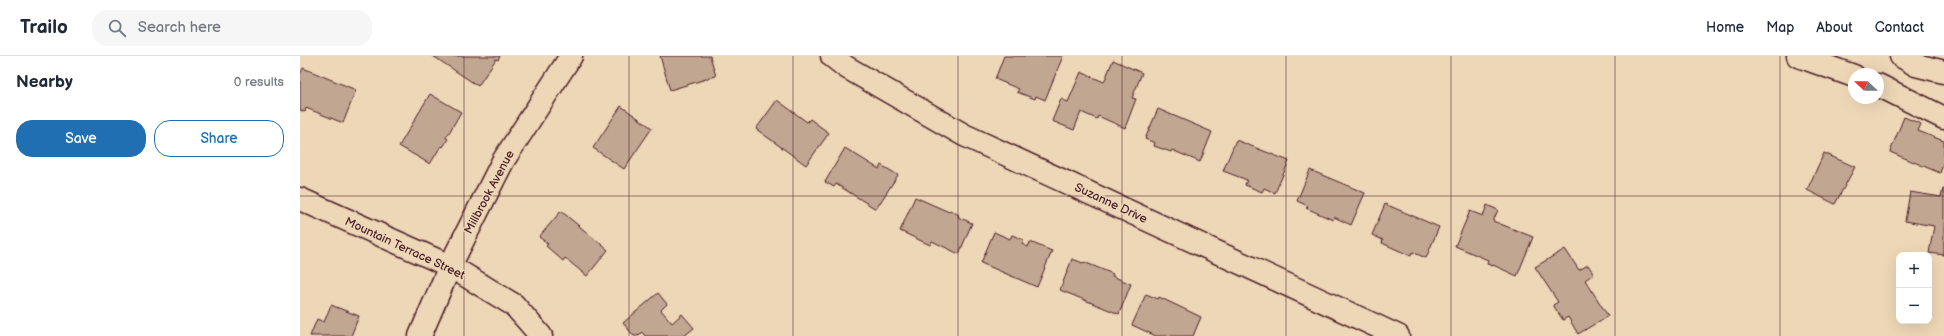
<!DOCTYPE html>
<html lang="en">
<head>
<meta charset="utf-8">
<style>
  body { margin:0; font-family:"Balsamiq Sans",sans-serif; background:#f6f6f7; color:#1f2937 }
  .controls { position:absolute; right:12px; bottom:12px; display:grid; overflow:hidden; border-radius:8px; box-shadow:0 4px 16px #0002 }
  .controls button { width:36px; height:36px; display:grid; place-items:center; padding:0; border:0; border-bottom:1px solid #e0e1e3; background:#fff; color:#1f2937; font:20px sans-serif }
  .compass { position:absolute; left:1548px; top:12px; width:36px; height:36px; border-radius:50%; background:#fff; box-shadow:0 4px 16px #0002; rotate:292deg }
  .list { margin:0; padding:0; list-style:none }
  h2 { display:flex; justify-content:space-between; align-items:center; height:52px; margin:0; padding:0 16px; font-size:17px }
  h2 small { font-size:13px; font-weight:400; color:#747a83 }
  .actions { display:flex; gap:8px; padding:12px 16px }
  .actions a { flex:1; padding:9px 0; border:1px solid #1f6fb2; border-radius:16px; text-align:center; font-size:14px; color:#1f6fb2 }
  .actions .main { background:#1f6fb2; color:#fff }
  .icon { flex:none; width:22px; height:22px; fill:none; stroke:currentColor; stroke-width:2; stroke-linecap:round; stroke-linejoin:round }
  .map { position:relative; flex:none; width:1644px; height:280px; overflow:hidden }
  header { display:flex; align-items:center; gap:24px; box-sizing:border-box; height:56px; padding:0 20px; background:#fff; border-bottom:1px solid #e0e1e3 }
  header strong { font-size:19px }
  nav { display:flex; gap:22px; margin-inline-start:auto; font-size:14px }
  .search { width:280px; height:36px; background:#f6f6f7; display:flex; align-items:center; gap:10px; box-sizing:border-box; padding:0 14px; border-radius:16px; color:#747a83; font-size:15px }
  main { display:flex }
  aside { flex:1; background:#fff }
  .map>svg:first-child { display:block }
  .building { fill:#c1a691; stroke:#4a1f2b }
  .lines { fill:none; stroke-linecap:round; stroke-linejoin:round }
  .minor-casing { stroke:#4a1f2b; stroke-width:25 }
  .minor { stroke:#edd7b6; stroke-width:22 }
  .grid { fill:none; stroke:#4a1f2b; stroke-width:1; stroke-opacity:0.55 }
  .labels { text-anchor:middle; stroke-width:3; stroke-linejoin:round; paint-order:stroke }
  .street-label { font-size:12px; fill:#4a1f2b; stroke:#edd7b6 }
</style>
</head>
<body>
<header>
<strong>Trailo</strong>
<div class="search"><svg class="icon" aria-label="search" viewBox="0 0 24 24"><circle cx="10" cy="10" r="6"/><path d="M15 15l6 6"/></svg>Search here</div>
<nav><a>Home</a><a>Map</a><a>About</a><a>Contact</a></nav>
</header>
<main>
<aside>
<h2>Nearby<small>0 results</small></h2>
<ul class="list">
</ul>
<div class="actions"><a class="main">Save</a><a>Share</a></div>
</aside>
<div class="map">
<svg width="1644" height="280" viewBox="0 0 1644 280">
  <rect width="100%" height="100%" fill="#edd7b6"/>
  <filter id="ink" filterUnits="userSpaceOnUse"><feTurbulence type="fractalNoise" baseFrequency=".025" numOctaves="2"/><feDisplacementMap in="SourceGraphic" scale="8" xChannelSelector="R" yChannelSelector="G"/><feConvolveMatrix kernelMatrix="1 2 1 2 8 2 1 2 1" color-interpolation-filters="sRGB"/></filter>
  <g filter="url(#ink)">
    <g class="building">
      <polygon points="133,0 200,0 198,4 196,3 178,30"/>
      <polygon points="360,0 410,0 416,20 370,34"/>
      <polygon points="704,0 763,0 745,44 736,40 735,43 717,36 719,33 695,23"/>
      <polygon points="813,4 842,17 832,42 836,43 825,72 798,60 797,63 781,56 774,74 752,65 761,43 768,46 781,16 804,26"/>
      <polygon points="3,12 56,34 43,67 6,52 5,56 0,54 0,19"/>
      <polygon points="130,38 161,56 146,82 148,83 143,91 141,90 130,108 99,90"/>
      <polygon points="477,44 507,66 510,63 529,77 506,109 456,73"/>
      <polygon points="321,50 352,72 324,113 293,92"/>
      <polygon points="858,53 912,76 900,106 872,94 871,96 854,90 855,87 845,83"/>
      <polygon points="1604,61 1621,68 1618,75 1644,85 1644,105 1640,117 1590,96"/>
      <polygon points="936,84 989,105 975,137 964,132 962,136 945,129 947,124 923,115"/>
      <polygon points="545,92 579,113 581,109 598,119 576,153 536,128 534,131 525,126"/>
      <polygon points="1524,97 1555,111 1535,148 1507,134"/>
      <polygon points="1010,114 1065,137 1051,169 1034,161 1033,164 1006,152 1008,150 997,145"/>
      <polygon points="1643,133 1644,133 1644,199 1629,197 1634,170 1605,165 1610,136 1641,141"/>
      <polygon points="615,141 649,156 650,154 659,159 658,161 672,167 659,198 632,185 630,189 600,175"/>
      <polygon points="1085,148 1139,171 1126,202 1112,196 1111,200 1082,187 1083,184 1072,179"/>
      <polygon points="1187,149 1198,154 1193,165 1233,181 1217,220 1193,209 1193,210 1187,208 1188,204 1155,190 1170,155 1183,160"/>
      <polygon points="261,155 308,194 287,220 265,202 263,205 246,190 248,188 239,181"/>
      <polygon points="694,176 710,183 712,179 724,184 722,188 728,191 730,186 752,195 737,231 681,207"/>
      <polygon points="1265,193 1279,214 1288,209 1294,218 1285,224 1308,260 1278,278 1268,261 1263,264 1253,249 1258,246 1235,211"/>
      <polygon points="772,203 783,207 784,206 813,218 812,220 831,228 819,258 760,234"/>
      <polygon points="358,237 367,248 361,254 372,267 382,258 394,272 384,280 345,280 342,276 338,280 334,280 323,267"/>
      <polygon points="846,238 858,243 859,241 901,261 893,280 856,280 832,269"/>
      <polygon points="31,249 59,260 51,280 10,280 17,263 24,266"/>
    </g>
    <g class="lines">
      <defs>
        <g id="minor">
          <polyline points="532,0 546,11 664,79 1098,280"/>
          <polyline points="1498,0 1554,20"/>
          <polyline points="1601,0 1616,9 1644,16"/>
          <polyline points="1578,29 1644,62"/>
          <polyline points="0,143 150,210 214,249 241,280"/>
          <polyline points="120,280 150,210 203,105 271,0"/>
        </g>
      </defs>
      <use href="#minor" class="minor-casing"/>
      <use href="#minor" class="minor"/>
    </g>
  </g>
  <path class="grid" d="M 164,0 L 164,280M 329,0 L 329,280M 493,0 L 493,280M 658,0 L 658,280M 822,0 L 822,280M 986,0 L 986,280M 1151,0 L 1151,280M 1315,0 L 1315,280M 1480,0 L 1480,280M 0,140 L 1644,140"/>
  <g class="labels">
    <g class="street-label">
      <text transform="translate(189 136) rotate(-62)" y="4">Millbrook Avenue</text>
      <text transform="translate(811 147) rotate(25)" y="4">Suzanne Drive</text>
      <text transform="translate(105 192) rotate(25)" y="4">Mountain Terrace Street</text>
    </g>
  </g>
</svg>
<div class="controls">
<button>+</button>
<button>−</button>
</div>
<svg class="compass" viewBox="-18 -18 36 36"><path d="M0-13l5 13h-10z" fill="#e53935"/><path d="M0 13l5-13h-10z" fill="#747a83"/></svg>
</div>
</main>
</body>
</html>
